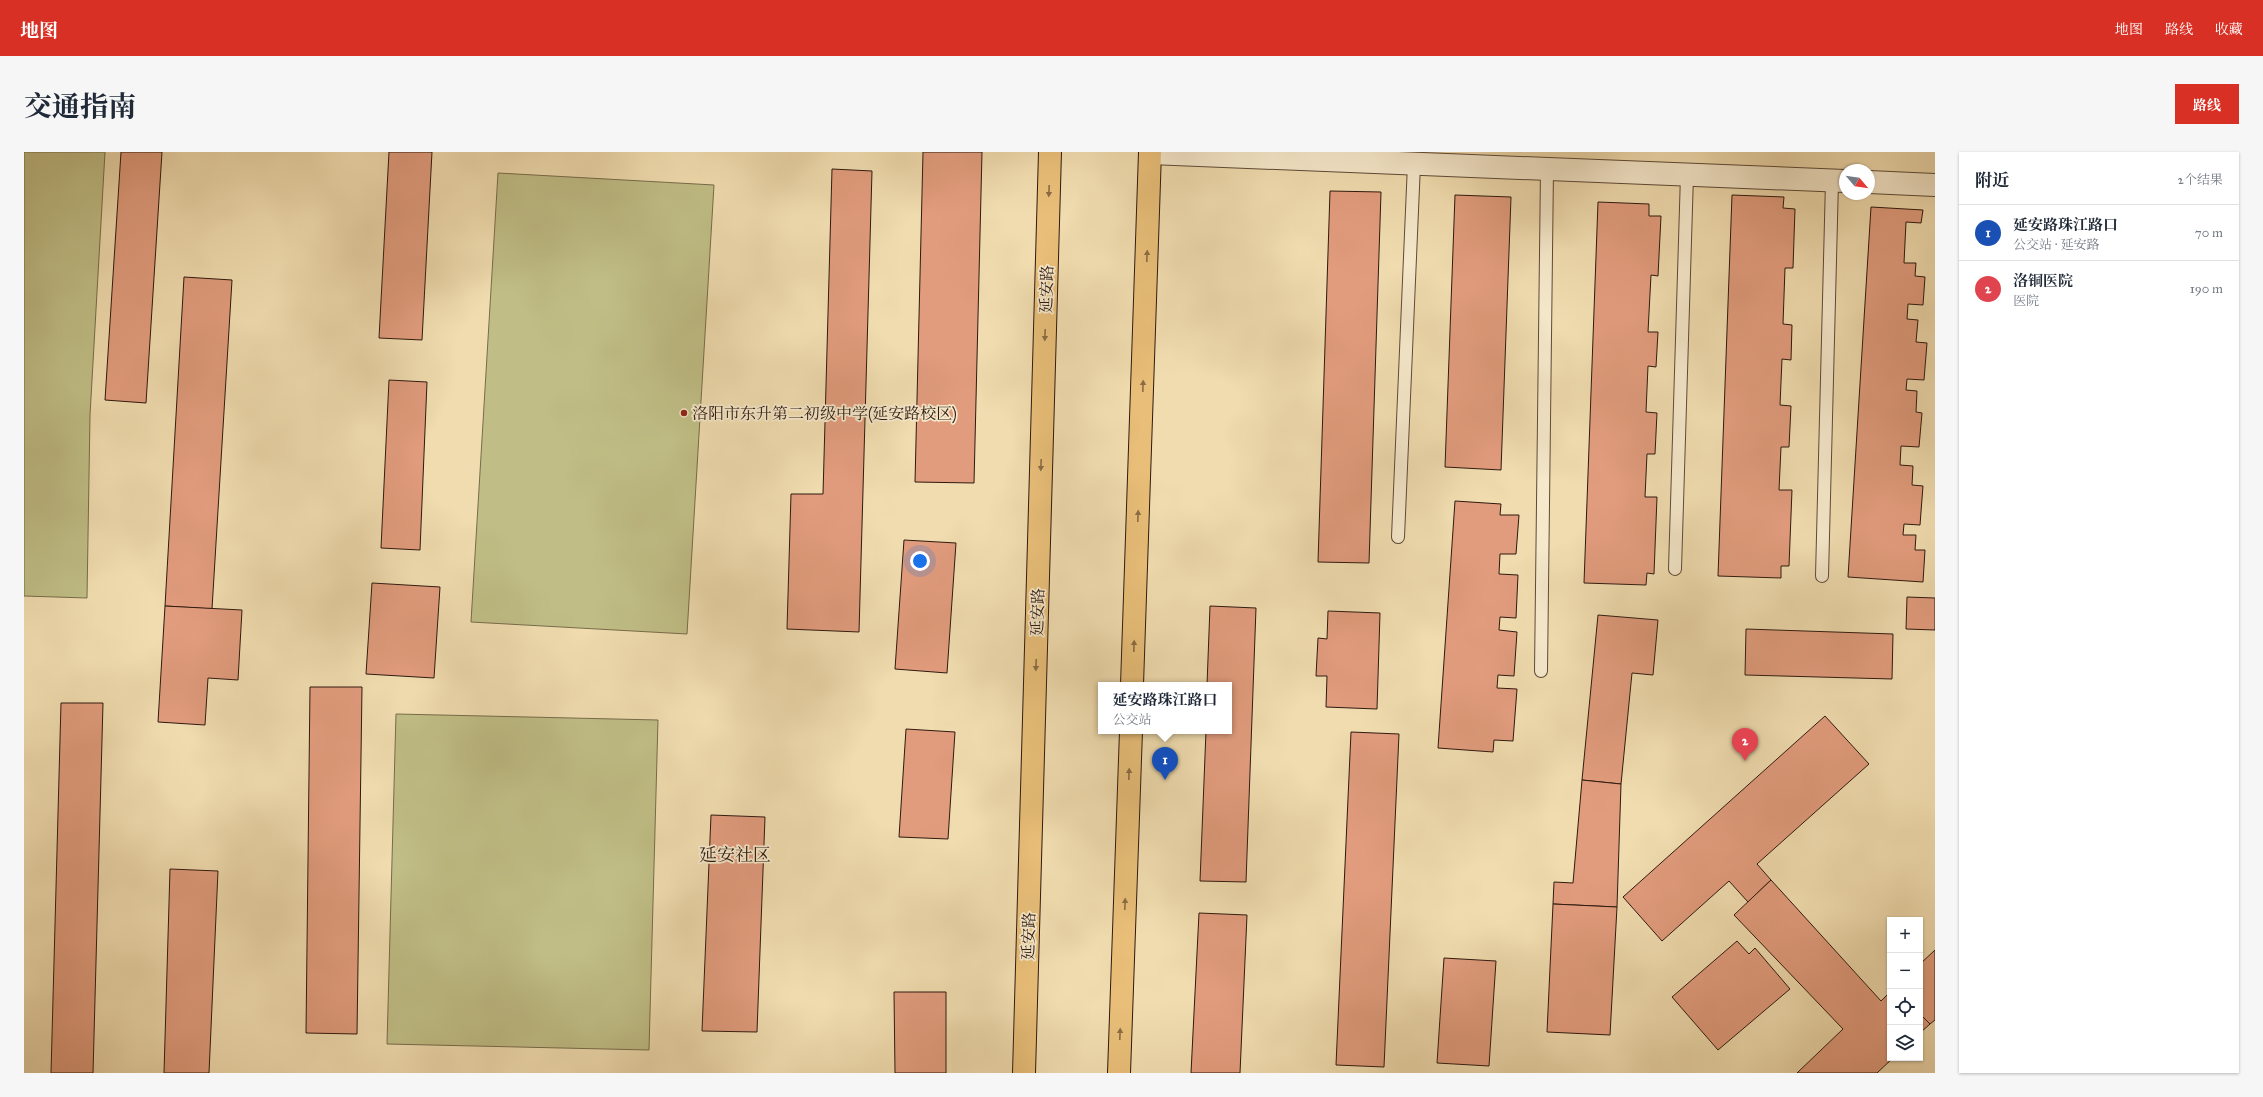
<!DOCTYPE html>
<html lang="zh">
<head>
<meta charset="utf-8">
<style>
  body { margin:0; font-family:"IM FELL Great Primer","Noto Serif SC",serif; background:#f6f6f7; color:#1f2937 }
  .controls { position:absolute; right:12px; bottom:12px; display:grid; overflow:hidden; border-radius:0px; box-shadow:0 1px 3px #0004 }
  .controls button { width:36px; height:36px; display:grid; place-items:center; padding:0; border:0; border-bottom:1px solid #e0e1e3; background:#fff; color:#1f2937; font:20px sans-serif }
  .compass { position:absolute; left:1815px; top:12px; width:36px; height:36px; border-radius:50%; background:#fff; box-shadow:0 1px 3px #0004; rotate:119deg }
  .you { position:absolute; left:896px; top:409px; width:14px; height:14px; margin:-10px; border:3px solid #fff; border-radius:50%; background:#1a73e8; box-shadow:0 0 0 6px #1a73e833 }
  .badge { display:grid; place-items:center; width:26px; height:26px; border-radius:50%; background:#d93025; color:#fff; font-size:13px; font-weight:700 }
  .pin { position:absolute; translate:-50% -33px; filter:drop-shadow(0 1px 2px #0008) }
  .pin::after { content:''; position:absolute; top:21px; width:14px; height:12px; background:inherit; clip-path:polygon(0 0,100% 0,50% 100%) }
  .popup { position:absolute; left:1074px; top:530px; width:134px; height:52px; box-sizing:border-box; display:grid; place-content:center; border-radius:0px; background:#fff; filter:drop-shadow(0 1px 3px #0005); font-size:13px; white-space:nowrap; color:#747a83 }
  .popup b { font-size:15px; color:#1f2937 }
  .popup::after { content:''; position:absolute; left:50%; top:100%; margin-left:-8px; border:8px solid transparent; border-top-color:#fff }
  .list { margin:0; padding:0; list-style:none }
  h2 { display:flex; justify-content:space-between; align-items:center; height:52px; margin:0; padding:0 16px; font-size:17px }
  h2 small { font-size:13px; font-weight:400; color:#747a83 }
  .list li { display:grid; grid-template-columns:26px 1fr auto; gap:12px; align-items:center; box-sizing:border-box; height:56px; padding:0 16px; border-top:1px solid #e0e1e3 }
  .list b { display:block; font-size:15px; white-space:nowrap }
  .list p { margin:0; font-size:13px; white-space:nowrap; color:#747a83 }
  .list em { font-size:13px; font-style:normal; color:#747a83 }
  .icon { flex:none; width:22px; height:22px; fill:none; stroke:currentColor; stroke-width:2; stroke-linecap:round; stroke-linejoin:round }
  .map { position:relative; flex:none; width:1911px; height:921px; overflow:hidden; border-radius:0px }
  header { display:flex; align-items:center; gap:24px; box-sizing:border-box; height:56px; padding:0 20px; background:#d93025; color:#fff }
  header strong { font-size:19px }
  nav { display:flex; gap:22px; margin-inline-start:auto; font-size:14px }
  .intro { display:flex; align-items:center; justify-content:space-between; box-sizing:border-box; height:96px; padding:0 24px }
  h1 { margin:0; font-size:28px }
  .button { padding:10px 18px; border-radius:0px; background:#d93025; color:#fff; font-size:14px; font-weight:700 }
  main { display:flex; gap:24px; padding:0 24px }
  aside { flex:1; background:#fff; border-radius:0px; box-shadow:0 1px 3px #0004 }
  .map>svg:first-child { display:block }
  .green { fill:#c0be86; stroke:#776c4a }
  .building { fill:#e19c7d; stroke:#2e190f }
  .lines { fill:none; stroke-linecap:round; stroke-linejoin:round }
  .service-casing { stroke:#5e4a37; stroke-width:14 }
  .minor-casing { stroke:#5e4a37; stroke-width:24 }
  .primary-casing { stroke:#2e190f; stroke-width:24 }
  .service { stroke:#f5e8cb; stroke-width:12 }
  .minor { stroke:#f5e8cb; stroke-width:22 }
  .primary { stroke:#e8be78; stroke-width:22 }
  .oneway { fill:#8b6c44 }
  .poi-dot { fill:#8f2418; stroke:#f5e8cb; stroke-width:1.5 }
  .labels { text-anchor:middle; stroke-width:3.5; stroke-linejoin:round; paint-order:stroke }
  .street-label { font-size:16px; fill:#2e190f; stroke:#f5e8cb }
  .poi-label { font-size:16px; fill:#2e190f; stroke:#f5e8cb; text-anchor:start }
  .quarter-label { font-size:18px; fill:#2e190f; stroke:#f5e8cb }
</style>
</head>
<body>
<header>
<strong>地图</strong>
<nav><a>地图</a><a>路线</a><a>收藏</a></nav>
</header>
<div class="intro"><h1>交通指南</h1><a class="button">路线</a></div>
<main>
<div class="map">
<svg width="1911" height="921" viewBox="0 0 1911 921">
  <rect width="100%" height="100%" fill="#f0dcaf"/>
  <filter id="stains"><feTurbulence type="fractalNoise" baseFrequency=".005" numOctaves="4"/><feColorMatrix values="0 0 0 0 .2 0 0 0 0 .09 0 0 0 0 .02 0 0 0 .5 -.17"/></filter>
  <radialGradient id="worn" r=".72"><stop offset=".6" stop-color="#630" stop-opacity="0"/><stop offset="1" stop-color="#630" stop-opacity=".3"/></radialGradient>
  <g class="green">
    <polygon points="0,0 81,0 66,263 63,446 0,444"/>
    <polygon points="474,21 690,33 663,482 447,470"/>
    <polygon points="372,562 634,568 625,898 363,892"/>
  </g>
  <g class="building">
    <polygon points="97,0 138,0 122,251 81,248"/>
    <polygon points="365,0 408,0 398,188 355,186"/>
    <polygon points="899,0 958,0 950,331 891,330"/>
    <polygon points="808,17 848,19 835,480 763,477 767,342 799,342"/>
    <polygon points="1306,39 1357,40 1345,411 1294,410"/>
    <polygon points="1431,43 1487,45 1477,318 1421,315"/>
    <polygon points="1708,43 1760,45 1759,56 1771,57 1769,116 1761,116 1759,172 1768,173 1767,208 1758,207 1756,253 1767,254 1765,295 1757,295 1755,338 1768,338 1765,414 1757,414 1757,426 1694,424"/>
    <polygon points="1574,50 1625,52 1625,64 1637,64 1634,124 1627,123 1624,180 1634,180 1632,215 1624,214 1622,260 1633,261 1631,302 1623,302 1621,345 1633,345 1630,422 1623,421 1622,433 1560,431"/>
    <polygon points="1847,55 1899,58 1897,71 1882,70 1880,111 1892,111 1891,124 1901,125 1899,153 1884,152 1883,167 1894,168 1892,190 1903,191 1900,228 1883,227 1882,238 1893,239 1892,260 1898,261 1895,295 1877,294 1876,313 1889,314 1888,333 1899,334 1896,373 1880,372 1879,383 1892,383 1891,398 1901,398 1899,430 1824,425"/>
    <polygon points="160,125 208,128 188,457 141,454"/>
    <polygon points="365,228 403,230 396,398 357,396"/>
    <polygon points="1431,349 1477,352 1476,363 1495,363 1492,402 1476,402 1475,422 1494,423 1492,466 1476,465 1475,478 1493,480 1490,524 1474,523 1473,536 1493,537 1489,589 1470,588 1469,600 1414,596"/>
    <polygon points="880,388 932,391 923,521 871,517"/>
    <polygon points="348,431 416,435 410,526 342,522"/>
    <polygon points="1883,445 1911,446 1911,478 1882,477"/>
    <polygon points="141,454 218,458 214,528 184,526 181,573 134,570"/>
    <polygon points="1186,454 1232,456 1222,730 1176,729 1182,579 1205,579 1205,533 1183,533"/>
    <polygon points="1304,459 1356,461 1353,557 1302,555 1303,524 1292,524 1294,486 1303,487"/>
    <polygon points="1574,463 1634,468 1629,523 1608,521 1597,632 1558,628"/>
    <polygon points="1722,477 1869,482 1868,527 1721,523"/>
    <polygon points="286,535 338,535 333,882 282,881"/>
    <polygon points="37,551 79,551 69,921 27,921"/>
    <polygon points="1801,564 1845,612 1733,712 1747,728 1724,750 1705,729 1638,789 1599,745"/>
    <polygon points="882,577 931,580 924,687 875,685"/>
    <polygon points="1327,580 1375,582 1360,915 1312,913"/>
    <polygon points="1558,628 1597,632 1593,755 1529,752 1530,730 1549,731"/>
    <polygon points="687,663 741,665 733,880 678,879"/>
    <polygon points="146,717 194,719 185,921 140,921"/>
    <polygon points="1747,728 1857,849 1866,840 1866,906 1869,906 1853,921 1773,921 1819,877 1710,763"/>
    <polygon points="1529,752 1593,755 1586,883 1523,880"/>
    <polygon points="1175,761 1223,763 1216,921 1167,921"/>
    <polygon points="1713,789 1725,802 1731,796 1766,837 1694,898 1648,845"/>
    <polygon points="1911,798 1911,868 1906,872 1896,862 1896,812"/>
    <polygon points="1420,806 1472,809 1465,914 1413,911"/>
    <polygon points="870,840 922,840 922,921 871,921"/>
    <polygon points="1896,862 1906,872 1896,881"/>
  </g>
  <g class="lines">
    <defs>
      <g id="service">
        <polyline points="1374,385 1390,12"/>
        <polyline points="1651,417 1663,23"/>
        <polyline points="1798,424 1808,29"/>
        <polyline points="1517,519 1523,17"/>
      </g>
      <g id="minor">
        <polyline points="1126,1 1821,29"/>
        <polyline points="1845,30 1911,33"/>
      </g>
      <g id="primary">
        <polyline points="1108,533 1126,0"/>
        <polyline points="1000,921 1026,0"/>
        <polyline points="1095,921 1107,579"/>
      </g>
    </defs>
    <use href="#service" class="service-casing"/>
    <use href="#minor" class="minor-casing"/>
    <use href="#primary" class="primary-casing"/>
    <use href="#service" class="service"/>
    <use href="#minor" class="minor"/>
    <use href="#primary" class="primary"/>
  </g>
  <defs><path id="oneway-solid" d="M-6-.8H1V-3.2L6.5 0L1 3.2V.8H-6Z"/></defs>
  <g class="oneway">
    <use href="#oneway-solid" transform="translate(1025 39) rotate(92)"/>
    <use href="#oneway-solid" transform="translate(1123 104) rotate(-88)"/>
    <use href="#oneway-solid" transform="translate(1021 183) rotate(92)"/>
    <use href="#oneway-solid" transform="translate(1119 234) rotate(-88)"/>
    <use href="#oneway-solid" transform="translate(1017 313) rotate(92)"/>
    <use href="#oneway-solid" transform="translate(1114 364) rotate(-88)"/>
    <use href="#oneway-solid" transform="translate(1110 494) rotate(-88)"/>
    <use href="#oneway-solid" transform="translate(1012 513) rotate(92)"/>
    <use href="#oneway-solid" transform="translate(1105 622) rotate(-88)"/>
    <use href="#oneway-solid" transform="translate(1101 752) rotate(-88)"/>
    <use href="#oneway-solid" transform="translate(1096 882) rotate(-88)"/>
  </g>
  <circle class="poi-dot" cx="660" cy="261" r="4"/>
  <g class="labels">
    <g class="street-label">
      <text transform="translate(1022 137) rotate(-88)" y="6">延安路</text>
      <text transform="translate(1013 460) rotate(-88)" y="6">延安路</text>
      <text transform="translate(1004 784) rotate(-88)" y="6">延安路</text>
    </g>
    <g class="poi-label">
      <text x="668" y="267">洛阳市东升第二初级中学(延安路校区)</text>
    </g>
    <g class="quarter-label">
      <text x="711" y="709">延安社区</text>
    </g>
  </g>
  <rect width="100%" height="100%" filter="url(#stains)"/>
  <rect width="100%" height="100%" fill="url(#worn)"/>
</svg>
<div class="controls">
<button>+</button>
<button>−</button>
<button><svg class="icon" aria-label="locate" viewBox="0 0 24 24"><circle cx="12" cy="12" r="6"/><path d="M12 2v4M12 18v4M2 12h4M18 12h4"/></svg></button>
<button><svg class="icon" aria-label="layers" viewBox="0 0 24 24"><path d="M12 4l9 5-9 5-9-5zM3 14l9 5 9-5"/></svg></button>
</div>
<svg class="compass" viewBox="-18 -18 36 36"><path d="M0-13l5 13h-10z" fill="#e53935"/><path d="M0 13l5-13h-10z" fill="#747a83"/></svg>
<div class="you"></div>
<div class="pin badge" style="left:1141px;top:628px;background:#1a4fb4">1</div>
<div class="popup"><b>延安路珠江路口</b>公交站</div>
<div class="pin badge" style="left:1721px;top:609px;background:#e0444e">2</div>
</div>
<aside>
<h2>附近<small>2个结果</small></h2>
<ul class="list">
<li><span class="badge" style="background:#1a4fb4">1</span><div><b>延安路珠江路口</b><p>公交站 · 延安路</p></div><em>70 m</em></li>
<li><span class="badge" style="background:#e0444e">2</span><div><b>洛铜医院</b><p>医院</p></div><em>190 m</em></li>
</ul>
</aside>
</main>
</body>
</html>
